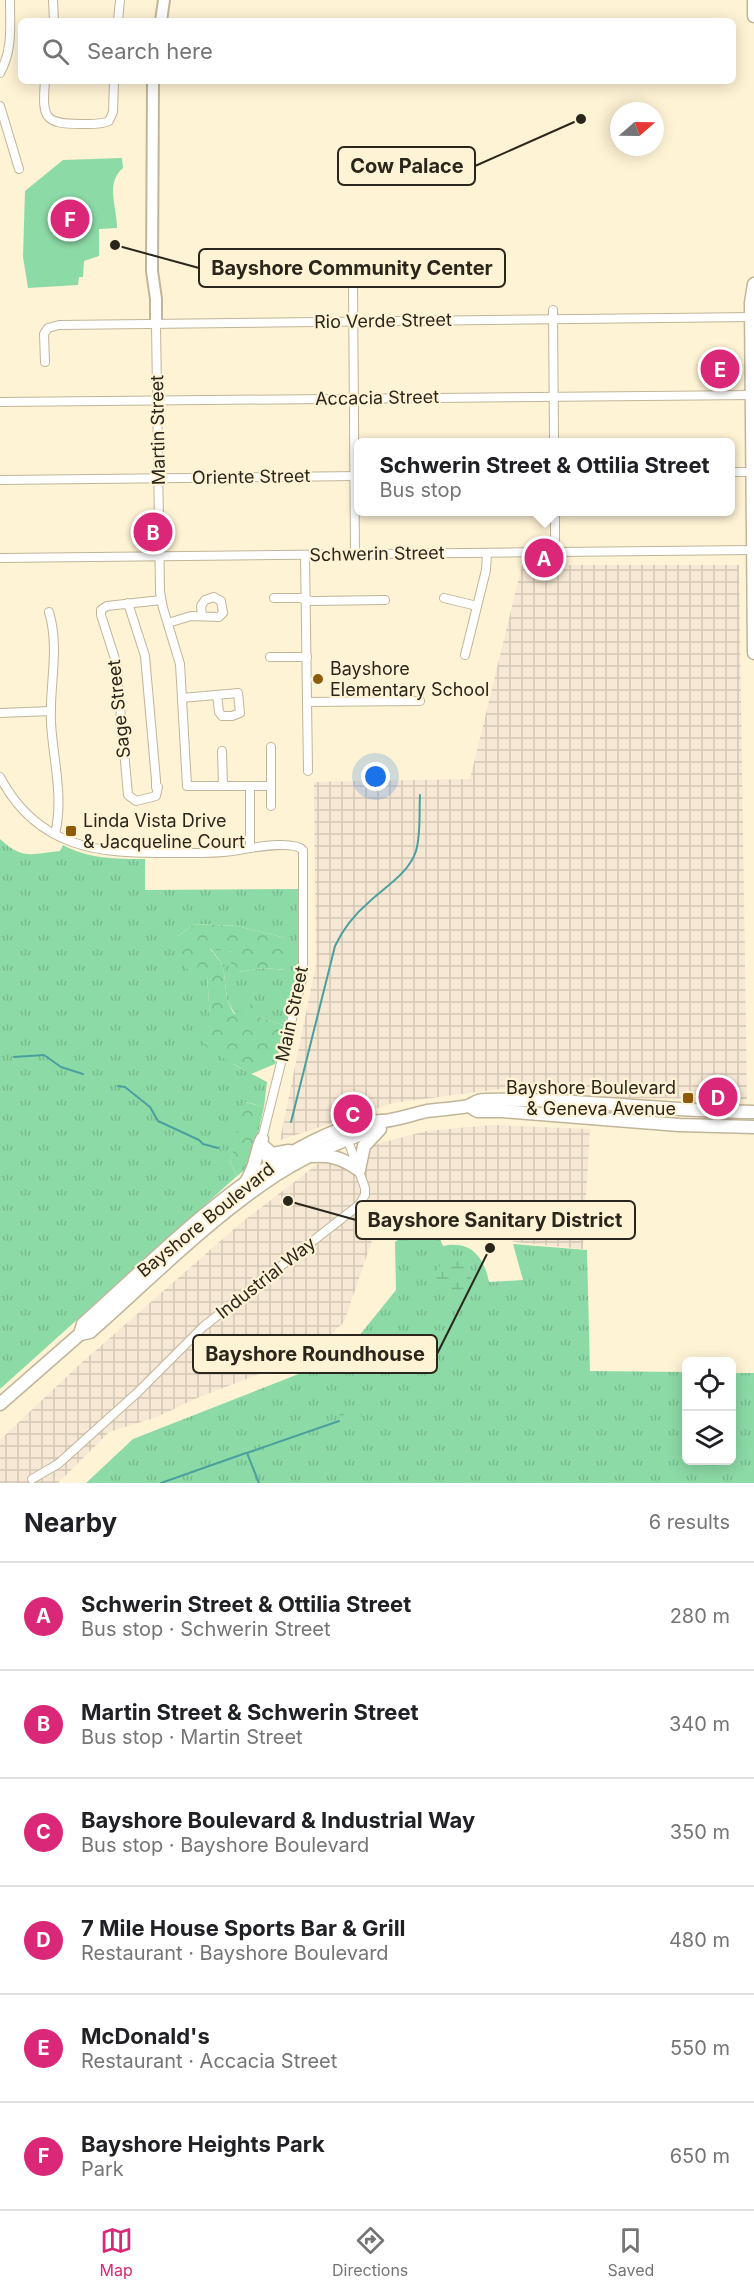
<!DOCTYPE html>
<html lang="en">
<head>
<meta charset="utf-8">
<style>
  body { margin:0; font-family:Inter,sans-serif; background:#f2f2f2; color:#202124 }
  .controls { position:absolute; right:18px; bottom:18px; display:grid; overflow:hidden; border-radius:9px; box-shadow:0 3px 15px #0003 }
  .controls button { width:54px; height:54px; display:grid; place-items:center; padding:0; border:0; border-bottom:2px solid #e0e0e0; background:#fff; color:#202124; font:30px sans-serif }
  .compass { position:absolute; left:610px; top:102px; width:54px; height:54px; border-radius:50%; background:#fff; box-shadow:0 3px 15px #0003; rotate:70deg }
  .you { position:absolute; left:376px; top:777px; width:21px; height:21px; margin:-15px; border:4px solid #fff; border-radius:50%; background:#1a73e8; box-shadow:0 0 0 9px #1a73e833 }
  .badge { display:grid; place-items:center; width:39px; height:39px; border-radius:50%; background:#db2777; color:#fff; font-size:20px; font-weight:700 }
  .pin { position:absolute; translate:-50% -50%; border:3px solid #fff; box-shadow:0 2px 6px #0006 }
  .popup { position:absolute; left:354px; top:438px; width:381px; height:78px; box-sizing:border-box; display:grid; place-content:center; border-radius:9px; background:#fff; filter:drop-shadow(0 2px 4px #0005); font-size:20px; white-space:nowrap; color:#757577 }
  .popup b { font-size:22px; color:#202124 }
  .popup::after { content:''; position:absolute; left:50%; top:100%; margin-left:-12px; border:12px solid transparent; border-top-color:#fff }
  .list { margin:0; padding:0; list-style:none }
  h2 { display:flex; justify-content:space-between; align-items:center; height:78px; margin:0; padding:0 24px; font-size:26px }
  h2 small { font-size:20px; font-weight:400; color:#757577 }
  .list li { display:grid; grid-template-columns:39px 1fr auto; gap:18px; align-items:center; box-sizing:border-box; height:108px; padding:0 24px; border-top:2px solid #e0e0e0 }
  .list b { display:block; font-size:22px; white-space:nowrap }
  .list p { margin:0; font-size:20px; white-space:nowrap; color:#757577 }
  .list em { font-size:20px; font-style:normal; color:#757577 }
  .icon { flex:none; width:33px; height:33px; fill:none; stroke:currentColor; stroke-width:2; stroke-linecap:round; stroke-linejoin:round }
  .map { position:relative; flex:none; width:754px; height:1483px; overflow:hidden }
  .search { position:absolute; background:#fff; box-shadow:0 3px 15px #0003; left:18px; right:18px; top:18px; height:66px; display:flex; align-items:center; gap:15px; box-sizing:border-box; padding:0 21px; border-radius:9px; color:#757577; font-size:22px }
  .sheet { height:726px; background:#fff }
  nav { display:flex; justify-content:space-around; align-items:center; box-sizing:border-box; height:84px; border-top:2px solid #e0e0e0; background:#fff; font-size:16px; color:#757577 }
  nav a { display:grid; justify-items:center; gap:3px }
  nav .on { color:#db2777 }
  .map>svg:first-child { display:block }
  .industrial { fill:url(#industrial-grid) }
  .grass { fill:url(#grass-tufts) }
  .forest { fill:url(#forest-crowns) }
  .wetland { fill:url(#wetland-marsh) }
  .park { fill:#8cdaa6 }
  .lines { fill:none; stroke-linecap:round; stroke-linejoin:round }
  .stream { stroke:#4ba09f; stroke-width:2 }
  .street-casing { stroke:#c0b598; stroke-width:10 }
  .secondary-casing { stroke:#c0b598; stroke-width:14 }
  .primary-casing { stroke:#c0b598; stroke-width:15 }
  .street { stroke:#fff; stroke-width:8 }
  .secondary { stroke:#fff; stroke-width:10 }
  .primary { stroke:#fff; stroke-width:12 }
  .poi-dot { fill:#8e5b09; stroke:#fff3d5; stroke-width:2 }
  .labels { text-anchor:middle; stroke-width:4.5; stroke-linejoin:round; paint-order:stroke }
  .street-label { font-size:18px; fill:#2b261b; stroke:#fff3d5 }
  .poi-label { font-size:18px; fill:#2b261b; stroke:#fff3d5; text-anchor:start }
  .leader { fill:none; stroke:#2b261b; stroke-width:2 }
  .callout-dot { fill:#2b261b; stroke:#fff3d5; stroke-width:2 }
  .callout { fill:#fff3d5; stroke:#2b261b; stroke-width:2 }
  .callout-label { font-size:20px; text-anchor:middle; font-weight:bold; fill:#2b261b }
</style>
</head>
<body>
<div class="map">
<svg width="754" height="1483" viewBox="0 0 754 1483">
  <defs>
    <pattern id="industrial-grid" width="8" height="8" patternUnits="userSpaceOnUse" patternTransform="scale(1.5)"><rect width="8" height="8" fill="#f6e8d4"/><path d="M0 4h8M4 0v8" fill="none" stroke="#d3c7b5"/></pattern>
    <pattern id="grass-tufts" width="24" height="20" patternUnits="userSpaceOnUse" patternTransform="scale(1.5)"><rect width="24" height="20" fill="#8cdaa6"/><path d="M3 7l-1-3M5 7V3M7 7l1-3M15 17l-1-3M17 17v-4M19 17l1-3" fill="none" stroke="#79bb8e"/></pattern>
    <pattern id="forest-crowns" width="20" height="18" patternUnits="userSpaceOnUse" patternTransform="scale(1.5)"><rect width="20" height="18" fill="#8bdba5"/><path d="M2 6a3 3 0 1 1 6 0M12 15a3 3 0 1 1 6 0" fill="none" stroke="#78bc8d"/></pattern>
    <pattern id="wetland-marsh" width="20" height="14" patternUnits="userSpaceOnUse" patternTransform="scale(1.5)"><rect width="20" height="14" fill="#8cdaa6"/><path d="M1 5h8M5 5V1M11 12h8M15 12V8" fill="none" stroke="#79bb8e"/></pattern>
  </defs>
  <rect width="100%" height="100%" fill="#fff3d5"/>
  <g class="industrial">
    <polygon points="522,565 739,565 747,1099 622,1098 500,1089 393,1103 280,1140 316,964 314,782 470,779"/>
    <polygon points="492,1125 590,1129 583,1249 514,1242 494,1225 472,1216 447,1213 393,1215 375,1232 344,1322 314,1350 298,1359 197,1398 157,1417 109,1432 58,1483 0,1483 0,1440 79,1365 242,1222 319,1163 373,1145 426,1131"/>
  </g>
  <g class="grass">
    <path d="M 0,839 C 22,860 32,854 60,851 L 63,845 C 88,859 116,859 145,859 L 145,890 L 298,889 L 298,967 L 285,1026 L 260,1017 L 235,1014 L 227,1000 L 223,965 L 210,948 L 233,952 L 238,972 L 264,968 L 285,970 L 286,938 L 237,926 L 194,924 L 178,936 L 207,975 L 210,1017 L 233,1064 L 267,1082 L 264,1107 L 246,1102 L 230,1162 L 237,1176 L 0,1389 Z"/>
    <path d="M 431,1219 L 443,1246 C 471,1240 484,1257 489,1282 L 523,1280 L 513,1244 L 587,1250 L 590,1371 L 686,1372 L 686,1460 L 732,1460 L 732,1373 L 754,1373 L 754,1483 L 86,1483 L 133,1439 L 342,1357 L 396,1290 L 395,1242 L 412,1228 Z"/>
  </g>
  <g class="forest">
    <polygon points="194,924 237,926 286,938 286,970 264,968 238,972 231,963 233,952 210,949 223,965 227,1000 234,1014 253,1003 260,1017 285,1026 275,1064 251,1074 209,1050 198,1037 210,1017 207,975 191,974 179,957 178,936"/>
    <polygon points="245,1102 264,1107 251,1165 237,1176 230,1162"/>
  </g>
  <g class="wetland">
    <circle cx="453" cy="1278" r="18"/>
    <polygon points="371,1395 374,1399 385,1397 377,1401 377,1408 373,1409 369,1405 364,1406 362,1415 339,1421 339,1415 343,1412 345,1406 354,1409 359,1407"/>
  </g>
  <path class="park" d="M 122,158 L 123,168 C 105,183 117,207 117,228 L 99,229 L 99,256 L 84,261 L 83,277 L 79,277 L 78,285 L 28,288 L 23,257 L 25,191 L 63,160 Z"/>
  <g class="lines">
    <g class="stream">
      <polyline points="14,1057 44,1055 61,1067 83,1074"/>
      <polyline points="118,1086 125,1087 150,1107 158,1121 199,1140 203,1144 218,1148"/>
      <path d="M 291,1122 L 335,946 C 343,929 355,914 369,902 C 385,887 409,873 416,851 C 421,834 419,813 420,795"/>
      <polyline points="161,1483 246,1453"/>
      <polyline points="259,1483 247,1453 339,1421"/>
    </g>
    <defs>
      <g id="street">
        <polyline points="53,0 54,21"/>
        <polyline points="118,21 120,0"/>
        <path d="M 0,73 C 13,50 10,25 10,0"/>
        <path d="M 45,81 C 42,118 44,124 81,124 C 90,124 100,125 109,121 L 113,112 L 114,81"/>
        <polyline points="0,106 19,169"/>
        <polyline points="353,284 355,554"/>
        <polyline points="553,310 554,442"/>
        <polyline points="156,324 160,592 163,608 180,664 187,786 271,786"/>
        <polyline points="45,362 44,334 48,328 59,325 754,317"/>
        <polyline points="0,402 754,395"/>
        <polyline points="730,472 754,472"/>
        <polyline points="0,480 358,476"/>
        <polyline points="555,512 555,552"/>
        <polyline points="305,555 308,771"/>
        <polyline points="0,558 754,550"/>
        <polyline points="274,598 300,598 312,601 385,600"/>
        <polyline points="444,598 477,606"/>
        <polyline points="128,603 145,656 156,780 156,787 158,787 156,796 136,801 128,795 116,662 101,615 101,610 107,606 161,600"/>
        <path d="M 49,612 C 60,649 49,685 51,723 C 53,759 64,797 55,834"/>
        <polyline points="168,623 191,616 219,617 223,613 221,601 214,597 205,600 201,606 202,616"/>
        <polyline points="465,655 486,570 487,553"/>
        <polyline points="270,657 307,657"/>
        <polyline points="182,698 238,693 240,713 232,716 222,716 219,712 217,695"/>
        <polyline points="307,702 420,701"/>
        <polyline points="0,713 51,711"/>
        <polyline points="271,747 271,806"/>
        <polyline points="222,751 223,786"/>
        <path d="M 0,777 C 37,847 97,854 168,853 C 189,853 211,854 232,851 C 247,849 292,839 303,850 L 303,975 L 262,1139 L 265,1156 L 273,1170"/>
        <polyline points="250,786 250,848"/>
        <polyline points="32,1479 58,1464 138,1392 204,1326 359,1205 365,1195 365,1188 346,1135"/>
      </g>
      <g id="secondary">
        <polyline points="161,21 164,0"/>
        <polyline points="153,81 152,271 156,299 156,324"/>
      </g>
      <g id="primary">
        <polyline points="754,0 754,16"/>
        <polyline points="754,284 751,303 754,653"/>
        <polyline points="469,1106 477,1111 502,1111 679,1125 754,1127"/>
        <polyline points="262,1145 272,1154 289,1151"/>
        <path d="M 314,1156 C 333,1155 344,1159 359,1170 L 364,1146 L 380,1129"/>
        <path d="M 247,1180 C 257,1165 255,1153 262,1139"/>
        <path d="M 80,1334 L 90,1332 C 149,1280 210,1218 276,1175 C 296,1162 316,1152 338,1143 C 353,1136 371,1134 382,1121"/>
        <path d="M 0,1404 L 80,1334 L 83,1324 C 165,1251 254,1155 361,1122 C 370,1119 374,1122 383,1121 C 397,1120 413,1114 427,1111 C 440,1109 455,1109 468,1106 C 474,1104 476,1100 484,1100 C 574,1098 664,1111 754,1112"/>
      </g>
    </defs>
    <use href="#street" class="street-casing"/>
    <use href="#secondary" class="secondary-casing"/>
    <use href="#primary" class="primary-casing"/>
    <use href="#street" class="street"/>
    <use href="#secondary" class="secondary"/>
    <use href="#primary" class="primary"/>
  </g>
  <g class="poi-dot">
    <circle cx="318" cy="679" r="6"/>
    <rect x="65" y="825" width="12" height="12" rx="3"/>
    <rect x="682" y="1092" width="12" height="12" rx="3"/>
  </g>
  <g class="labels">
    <g class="street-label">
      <text transform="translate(383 321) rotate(-1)" y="6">Rio Verde Street</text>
      <text transform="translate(377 398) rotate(-1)" y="6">Accacia Street</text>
      <text transform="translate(158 430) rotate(-91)" y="6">Martin Street</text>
      <text transform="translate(251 477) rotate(-1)" y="6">Oriente Street</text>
      <text transform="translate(377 554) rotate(-1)" y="6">Schwerin Street</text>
      <text transform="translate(119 709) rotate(-96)" y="6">Sage Street</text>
      <text transform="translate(292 1014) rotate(-78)" y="6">Main Street</text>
      <text transform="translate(206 1220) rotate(-39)" y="6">Bayshore Boulevard</text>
      <text transform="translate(266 1278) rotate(-38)" y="6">Industrial Way</text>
    </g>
    <g class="poi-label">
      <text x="330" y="675">Bayshore<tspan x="330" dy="21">Elementary School</tspan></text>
      <text x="83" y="827">Linda Vista Drive<tspan x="83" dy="21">&amp; Jacqueline Court</tspan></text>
      <text x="676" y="1094" text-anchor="end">Bayshore Boulevard<tspan x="676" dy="21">&amp; Geneva Avenue</tspan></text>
    </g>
  </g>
  <path class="leader" d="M581 119L475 166M115 245L199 268M288 1201L356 1220M490 1248L437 1354"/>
  <g class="callout-dot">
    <circle cx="581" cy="119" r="6"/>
    <circle cx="115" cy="245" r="6"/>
    <circle cx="288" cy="1201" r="6"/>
    <circle cx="490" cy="1248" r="6"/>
  </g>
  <g class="callout">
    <rect x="338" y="147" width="137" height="38" rx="6"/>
    <rect x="199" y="249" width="306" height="38" rx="6"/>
    <rect x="356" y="1201" width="279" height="38" rx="6"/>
    <rect x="193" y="1335" width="244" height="38" rx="6"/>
  </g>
  <g class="callout-label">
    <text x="407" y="173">Cow Palace</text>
    <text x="352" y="275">Bayshore Community Center</text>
    <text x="495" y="1227">Bayshore Sanitary District</text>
    <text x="315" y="1361">Bayshore Roundhouse</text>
  </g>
</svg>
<div class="controls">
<button><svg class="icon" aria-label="locate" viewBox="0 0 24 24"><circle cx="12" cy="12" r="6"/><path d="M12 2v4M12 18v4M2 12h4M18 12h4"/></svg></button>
<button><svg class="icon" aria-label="layers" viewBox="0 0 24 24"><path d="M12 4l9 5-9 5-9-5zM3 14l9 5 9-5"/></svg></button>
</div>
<svg class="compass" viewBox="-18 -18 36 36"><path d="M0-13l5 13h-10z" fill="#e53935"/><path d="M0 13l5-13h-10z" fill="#757577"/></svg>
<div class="you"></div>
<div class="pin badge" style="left:544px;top:558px">A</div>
<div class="popup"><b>Schwerin Street &amp; Ottilia Street</b>Bus stop</div>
<div class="pin badge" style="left:153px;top:532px">B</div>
<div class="pin badge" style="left:353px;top:1114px">C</div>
<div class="pin badge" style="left:718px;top:1097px">D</div>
<div class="pin badge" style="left:720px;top:369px">E</div>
<div class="pin badge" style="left:70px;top:219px">F</div>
<div class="search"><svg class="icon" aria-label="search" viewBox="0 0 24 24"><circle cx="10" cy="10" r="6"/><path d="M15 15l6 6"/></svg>Search here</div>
</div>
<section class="sheet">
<h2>Nearby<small>6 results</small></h2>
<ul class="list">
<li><span class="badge">A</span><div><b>Schwerin Street &amp; Ottilia Street</b><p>Bus stop · Schwerin Street</p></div><em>280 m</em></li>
<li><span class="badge">B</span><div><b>Martin Street &amp; Schwerin Street</b><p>Bus stop · Martin Street</p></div><em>340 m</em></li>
<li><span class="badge">C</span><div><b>Bayshore Boulevard &amp; Industrial Way</b><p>Bus stop · Bayshore Boulevard</p></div><em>350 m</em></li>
<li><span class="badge">D</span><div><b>7 Mile House Sports Bar &amp; Grill</b><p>Restaurant · Bayshore Boulevard</p></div><em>480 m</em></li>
<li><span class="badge">E</span><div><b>McDonald's</b><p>Restaurant · Accacia Street</p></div><em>550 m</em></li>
<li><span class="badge">F</span><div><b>Bayshore Heights Park</b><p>Park</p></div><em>650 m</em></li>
</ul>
</section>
<nav>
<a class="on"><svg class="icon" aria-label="map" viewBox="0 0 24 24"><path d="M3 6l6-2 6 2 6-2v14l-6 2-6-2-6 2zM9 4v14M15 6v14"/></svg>Map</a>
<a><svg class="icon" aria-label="directions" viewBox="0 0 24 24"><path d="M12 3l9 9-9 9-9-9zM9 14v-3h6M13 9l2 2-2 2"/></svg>Directions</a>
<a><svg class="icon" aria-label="saved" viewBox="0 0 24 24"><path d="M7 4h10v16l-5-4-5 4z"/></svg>Saved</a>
</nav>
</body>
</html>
